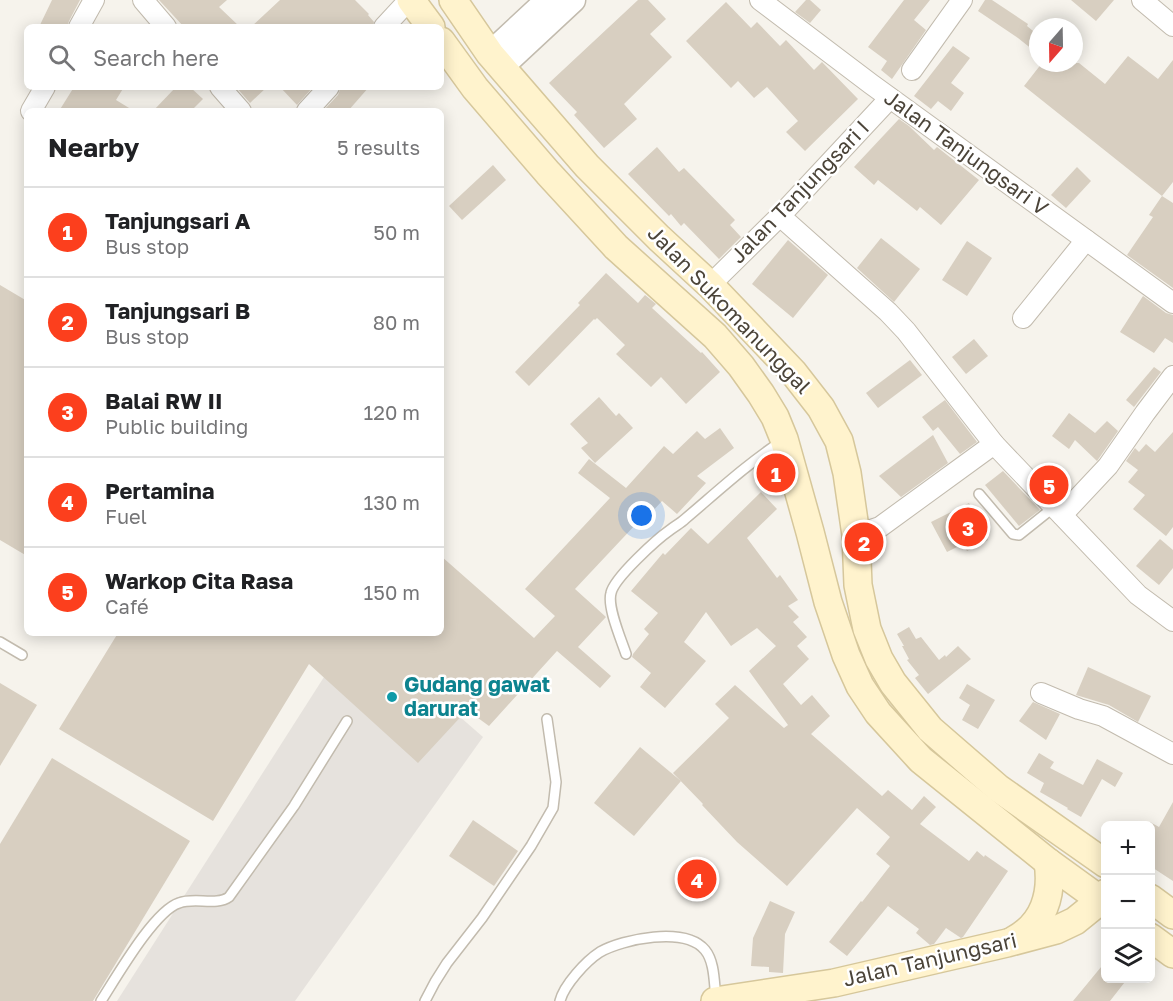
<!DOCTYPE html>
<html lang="en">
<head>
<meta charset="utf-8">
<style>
  body { margin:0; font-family:"Golos Text",sans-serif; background:#f6f6f6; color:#202124 }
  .controls { position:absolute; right:18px; bottom:18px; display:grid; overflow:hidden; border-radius:9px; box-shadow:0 3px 15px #0003 }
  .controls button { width:54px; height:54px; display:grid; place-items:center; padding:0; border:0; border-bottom:2px solid #e0e0e0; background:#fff; color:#202124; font:30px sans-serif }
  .compass { position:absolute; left:1029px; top:18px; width:54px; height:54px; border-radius:50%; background:#fff; box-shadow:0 3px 15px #0003; rotate:200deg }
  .you { position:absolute; left:642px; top:516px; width:21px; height:21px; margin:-15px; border:4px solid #fff; border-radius:50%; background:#1a73e8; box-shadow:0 0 0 9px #1a73e833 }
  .badge { display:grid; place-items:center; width:39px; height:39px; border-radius:50%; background:#fc3f1d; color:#fff; font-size:20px; font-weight:700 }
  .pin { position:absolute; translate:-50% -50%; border:3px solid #fff; box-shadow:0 2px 6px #0006 }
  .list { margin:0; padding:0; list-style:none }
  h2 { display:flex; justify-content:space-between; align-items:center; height:78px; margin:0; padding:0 24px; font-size:26px }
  h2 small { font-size:20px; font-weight:400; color:#757577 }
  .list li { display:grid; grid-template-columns:39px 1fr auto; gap:18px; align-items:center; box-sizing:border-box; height:90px; padding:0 24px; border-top:2px solid #e0e0e0 }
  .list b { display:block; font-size:22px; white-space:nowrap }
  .list p { margin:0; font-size:20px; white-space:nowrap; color:#757577 }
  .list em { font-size:20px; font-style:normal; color:#757577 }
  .icon { flex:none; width:33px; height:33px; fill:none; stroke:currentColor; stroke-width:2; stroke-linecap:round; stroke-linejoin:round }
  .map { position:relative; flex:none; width:1173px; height:1001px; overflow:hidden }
  .search { position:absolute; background:#fff; box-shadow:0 3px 15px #0003; left:24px; top:24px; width:420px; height:66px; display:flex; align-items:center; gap:15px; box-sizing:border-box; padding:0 21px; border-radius:9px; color:#757577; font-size:22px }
  .panel { position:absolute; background:#fff; box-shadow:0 3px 15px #0003; left:24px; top:108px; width:420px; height:528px; border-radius:9px }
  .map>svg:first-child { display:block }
  .industrial { fill:#e6e2dd }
  .building { fill:#d8cfc1 }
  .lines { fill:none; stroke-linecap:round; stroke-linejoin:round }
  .service-casing { stroke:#c2bbae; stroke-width:12 }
  .minor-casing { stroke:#c2bbae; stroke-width:22 }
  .tertiary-casing { stroke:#c2bbae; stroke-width:27 }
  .secondary-casing { stroke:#d6c79b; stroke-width:30 }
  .service { stroke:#fff; stroke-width:9 }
  .minor { stroke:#fff; stroke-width:20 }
  .tertiary { stroke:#fff; stroke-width:24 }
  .secondary { stroke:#fff3cd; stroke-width:27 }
  .culture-dot { fill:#0f9aa8; stroke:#fff; stroke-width:2 }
  .labels { text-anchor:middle; stroke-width:5; stroke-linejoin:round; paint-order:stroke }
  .street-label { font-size:21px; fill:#4b4439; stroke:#fff }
  .culture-label { font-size:21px; font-weight:bold; fill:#0d838f; stroke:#fff; text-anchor:start }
</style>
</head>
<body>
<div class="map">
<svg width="1173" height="1001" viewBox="0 0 1173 1001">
  <rect width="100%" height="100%" fill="#f6f3ec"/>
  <polygon class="industrial" points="364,633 483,737 295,1001 117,1001 324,677"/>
  <g class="building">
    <polygon points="52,0 80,0 69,21 67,27 39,27"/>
    <polygon points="159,0 227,0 219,7 240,27 184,27"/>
    <polygon points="280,0 355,0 369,14 368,15 374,22 372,27 251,27"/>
    <polygon points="638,0 648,0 666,19 650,34 672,57 624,104 637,119 604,148 574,115 577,112 549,83"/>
    <polygon points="806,0 810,0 821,10 810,23 795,12"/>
    <polygon points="904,0 930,0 914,20 926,30 892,79 881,70 887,61 868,47"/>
    <polygon points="985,0 992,0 1028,24 1027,26 1038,35 1038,54 1018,38 978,11"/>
    <polygon points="1071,0 1114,0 1096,21"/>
    <polygon points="726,2 751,28 757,22 780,46 786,40 814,70 822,62 858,99 805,151 786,132 798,121 767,87 754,98 738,81 731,88 686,41"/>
    <polygon points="953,46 970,58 951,83 964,93 951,111 938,101 931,109 914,96"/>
    <polygon points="1128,56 1158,79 1173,60 1173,182 1162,196 1024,86 1042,63 1079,63 1105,84"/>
    <polygon points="74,87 124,87 116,100 134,111 59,111"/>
    <polygon points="176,87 190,87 203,99 191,111 153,111"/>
    <polygon points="236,87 267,87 250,103"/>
    <polygon points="280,87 313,87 297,105"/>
    <polygon points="341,87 369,87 348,111 323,111 338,95"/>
    <polygon points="899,119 909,126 934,150 937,147 979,180 941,225 920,207 917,211 878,180 874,185 854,167"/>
    <polygon points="657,147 679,172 684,168 735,220 730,225 741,237 719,259 684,223 681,226 671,214 669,216 628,174"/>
    <polygon points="493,165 506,180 462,220 449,206"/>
    <polygon points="1077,167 1091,181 1066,208 1051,195"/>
    <polygon points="1162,196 1173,203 1173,288 1127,255 1153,217 1149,215"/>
    <polygon points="881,238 920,269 894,302 857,268"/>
    <polygon points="788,240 828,275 793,318 752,284"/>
    <polygon points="967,241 992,258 967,296 942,280"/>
    <polygon points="606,273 638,303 645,295 656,304 652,308 701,353 702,352 720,372 686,404 661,377 651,387 616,354 625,345 597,318 595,320 594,319 529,386 515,372 580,305 578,303"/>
    <polygon points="0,285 27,301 27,556 0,540"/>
    <polygon points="1143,296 1166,313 1173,315 1173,343 1165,338 1154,353 1120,332"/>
    <polygon points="974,339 988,356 966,374 952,357"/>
    <polygon points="910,360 922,375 878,408 866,393"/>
    <polygon points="1154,367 1161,372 1134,407 1126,400"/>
    <polygon points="599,397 616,416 619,413 633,428 595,463 581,448 588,443 570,424"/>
    <polygon points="945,400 977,442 960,454 938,427 933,431 922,417"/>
    <polygon points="1069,413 1095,433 1107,421 1118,431 1097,461 1075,440 1069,449 1052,436"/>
    <polygon points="720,428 734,448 697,476 706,483 677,514 662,501 639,526 637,523 575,589 606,617 578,647 611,676 600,688 557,651 489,726 467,710 418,763 309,664 213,821 59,729 118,633 441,633 441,556 534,638 555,616 525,589 610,498 578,473 589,459 626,488 664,446 673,454 697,431 705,439"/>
    <polygon points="1173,432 1173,527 1166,536 1133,509 1145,495 1128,482 1138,470 1126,461 1135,448 1139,452 1146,444 1155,452"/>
    <polygon points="933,435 948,463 901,497 879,476"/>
    <polygon points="1003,471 1040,510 1019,526 985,485"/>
    <polygon points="761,492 777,509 747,538 777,578 780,575 798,600 788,606 799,617 793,622 807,637 797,646 809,659 783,684 801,705 812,695 830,716 811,734 882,796 888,790 912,810 924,796 936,807 920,824 969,861 977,851 984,857 985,855 1008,871 963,937 961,938 946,928 934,944 930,945 916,933 919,929 888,906 847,956 829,942 861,901 862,902 890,866 876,854 890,837 857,808 787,886 737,842 702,805 703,804 673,773 729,718 715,704 735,685 784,728 788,725 749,671 776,646 757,628 731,646 706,612 684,642 706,661 665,708 640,687 651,673 632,657 633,654 649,634 644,629 658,613 631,591 663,553 665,555 691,528 708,544"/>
    <polygon points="969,503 988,540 967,551 963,544 947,552 931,522"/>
    <polygon points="1160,539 1173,550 1173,568 1159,585 1136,566"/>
    <polygon points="909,627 916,639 921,637 939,660 945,655 946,657 958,646 971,659 928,694 915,678 919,675 907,660 909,659 902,646 904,646 897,634"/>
    <polygon points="1088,667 1151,696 1138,722 1109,705 1076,695"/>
    <polygon points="0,683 37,705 0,766"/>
    <polygon points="967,684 995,700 978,729 962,720 970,705 959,698"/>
    <polygon points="1033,702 1060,714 1046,740 1019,721"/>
    <polygon points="640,747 681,781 634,836 594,803"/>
    <polygon points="1039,753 1054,762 1050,768 1083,785 1097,759 1123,773 1115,787 1102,779 1081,817 1067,809 1068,808 1040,792 1044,783 1027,773"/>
    <polygon points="52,758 190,841 93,1001 0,1001 0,844"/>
    <polygon points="1173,802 1173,881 1150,866 1150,822 1159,827"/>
    <polygon points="473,820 518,851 494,886 449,856"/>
    <polygon points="770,901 795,912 785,934 783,973 769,972 769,967 751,966 753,938"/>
    <polygon points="1106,961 1106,978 1128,978 1110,1001 1073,1001"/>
  </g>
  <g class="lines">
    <defs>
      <g id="service">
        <polyline points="979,494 1013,534 1019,535 1054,507"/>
        <polyline points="0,642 22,655"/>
        <path d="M 626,654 C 621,639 607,607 611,593 C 614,578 657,539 670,530 C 675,526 681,523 685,519 C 717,492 747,464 782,441"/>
        <path d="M 101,1001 C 116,978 154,911 179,903 C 194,897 217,906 229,897 L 294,806 L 347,721"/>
        <polyline points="425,1001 435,982 447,963 482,918 531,846 553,808 556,782 547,719"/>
        <path d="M 560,1001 C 564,985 586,961 600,952 C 623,939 685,926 705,950 C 715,962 714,984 716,998"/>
      </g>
      <g id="minor">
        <polyline points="143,0 166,27"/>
        <polyline points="760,0 871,84 1173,303"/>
        <polyline points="1142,0 1173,26"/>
        <polyline points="79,27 94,0"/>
        <polyline points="384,27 409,0"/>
        <polyline points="912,70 962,0"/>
        <polyline points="220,87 241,111"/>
        <polyline points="31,111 45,87"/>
        <polyline points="307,111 329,87"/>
        <polyline points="780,216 888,312 906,331 994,444 1138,595 1173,621"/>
        <polyline points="710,285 780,216 890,98"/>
        <polyline points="1023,318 1086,240"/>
        <polyline points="1062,515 1108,466 1145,413 1173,376"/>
        <polyline points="856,535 880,527 994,444"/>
        <polyline points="1041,693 1079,709 1103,716 1173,754"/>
      </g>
      <g id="tertiary">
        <polyline points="490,54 548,0"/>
        <polyline points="501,67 573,0"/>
      </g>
      <g id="secondary">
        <polyline points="411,0 431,27"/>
        <polyline points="453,0 490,54 587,166 659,238 710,285 793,372 821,408 839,441 847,473 856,535 858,585 867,629 879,659 893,683 930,729 998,788 1106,864"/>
        <polyline points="441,41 475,88 548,173 616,247 715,336 741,366 761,394 775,417 784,439 810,532 828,602 846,655 860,686 878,713 921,760 1048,862 1106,904"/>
        <polyline points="1150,898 1173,915"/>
        <polyline points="1150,937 1173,954"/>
        <path d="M 1014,940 C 1044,924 1053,894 1048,862"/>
        <polyline points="715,1001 834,983 1007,943 1056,930 1075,921 1101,900 1106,893"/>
      </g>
    </defs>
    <use href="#service" class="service-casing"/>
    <use href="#minor" class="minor-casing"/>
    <use href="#tertiary" class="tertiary-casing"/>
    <use href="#secondary" class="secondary-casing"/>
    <use href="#service" class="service"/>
    <use href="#minor" class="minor"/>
    <use href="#tertiary" class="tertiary"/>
    <use href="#secondary" class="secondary"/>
  </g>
  <circle class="culture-dot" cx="392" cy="697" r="6"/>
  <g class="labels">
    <g class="street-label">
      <text transform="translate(966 153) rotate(36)" y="7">Jalan Tanjungsari V</text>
      <text transform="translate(800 192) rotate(-46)" y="7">Jalan Tanjungsari I</text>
      <text transform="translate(729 310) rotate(46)" y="7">Jalan Sukomanunggal</text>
      <text transform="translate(930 960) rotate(-13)" y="7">Jalan Tanjungsari</text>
    </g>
    <g class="culture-label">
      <text x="404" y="692">Gudang gawat<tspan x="404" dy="24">darurat</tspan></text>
    </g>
  </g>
</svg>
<div class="controls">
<button>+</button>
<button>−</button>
<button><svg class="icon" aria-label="layers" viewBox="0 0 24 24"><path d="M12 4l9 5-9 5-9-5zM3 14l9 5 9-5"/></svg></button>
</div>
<svg class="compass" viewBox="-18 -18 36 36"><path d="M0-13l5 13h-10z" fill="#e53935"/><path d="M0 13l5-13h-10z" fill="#757577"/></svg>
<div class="you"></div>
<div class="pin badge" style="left:776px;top:473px">1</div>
<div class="pin badge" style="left:864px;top:542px">2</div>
<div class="pin badge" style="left:968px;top:527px">3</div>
<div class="pin badge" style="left:697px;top:879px">4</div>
<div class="pin badge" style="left:1049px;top:485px">5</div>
<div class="search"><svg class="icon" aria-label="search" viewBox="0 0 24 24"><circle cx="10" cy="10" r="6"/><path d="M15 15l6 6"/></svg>Search here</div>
<section class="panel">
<h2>Nearby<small>5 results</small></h2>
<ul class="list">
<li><span class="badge">1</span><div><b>Tanjungsari A</b><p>Bus stop</p></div><em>50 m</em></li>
<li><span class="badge">2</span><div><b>Tanjungsari B</b><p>Bus stop</p></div><em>80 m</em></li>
<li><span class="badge">3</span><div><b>Balai RW II</b><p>Public building</p></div><em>120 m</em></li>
<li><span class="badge">4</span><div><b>Pertamina</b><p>Fuel</p></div><em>130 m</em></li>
<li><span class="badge">5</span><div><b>Warkop Cita Rasa</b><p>Café</p></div><em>150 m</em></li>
</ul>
</section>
</div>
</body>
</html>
